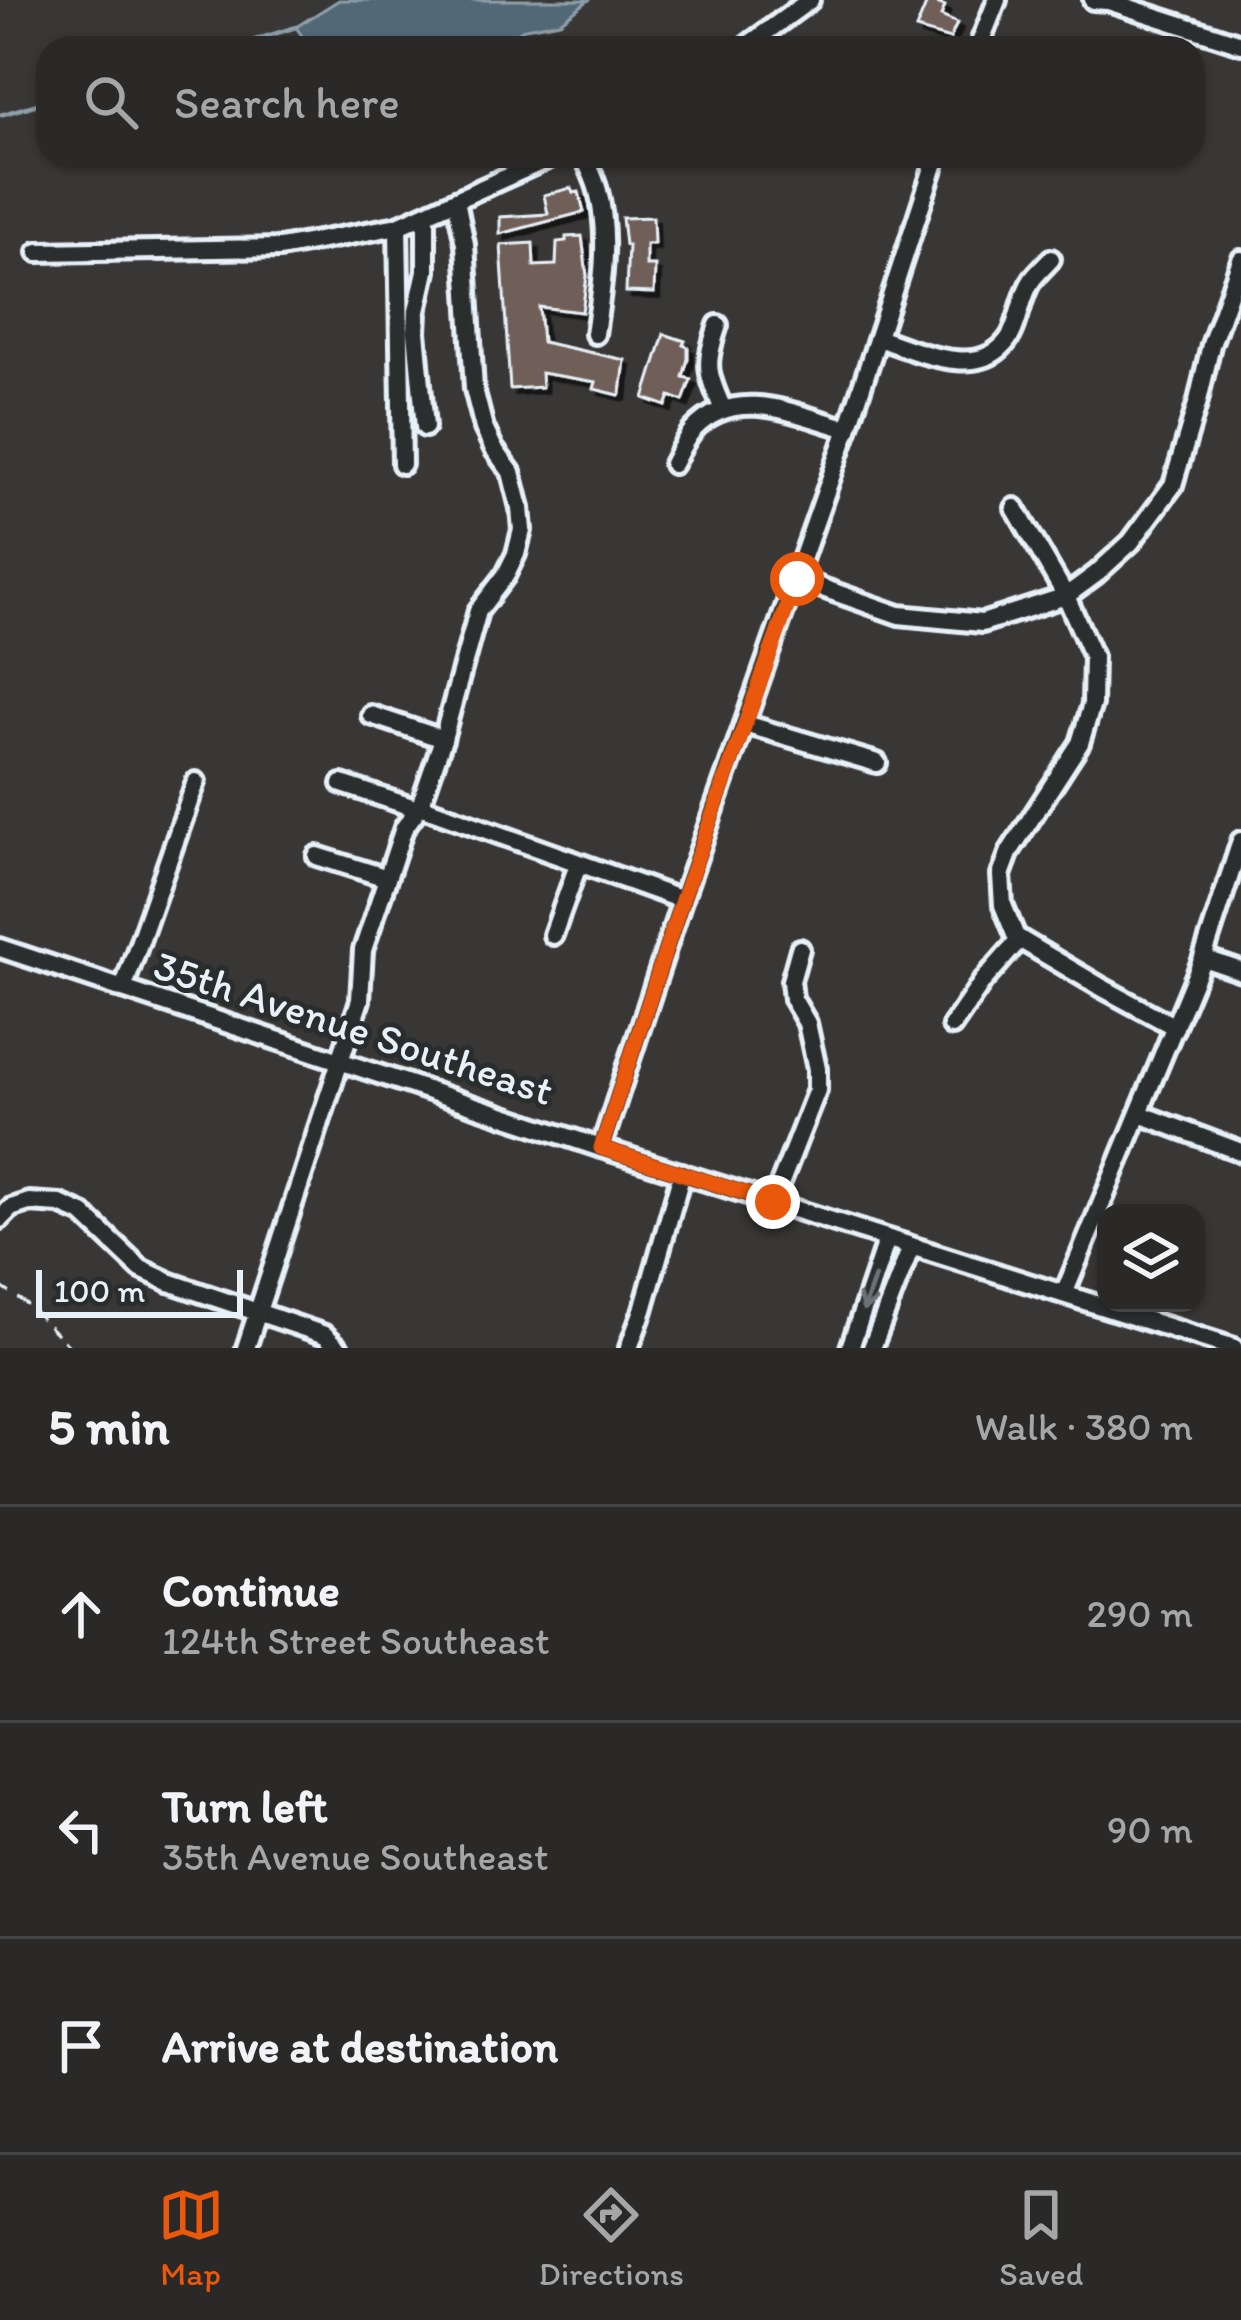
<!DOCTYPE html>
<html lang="en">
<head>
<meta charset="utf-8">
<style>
  body { margin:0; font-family:Itim,sans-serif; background:#363534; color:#f1f3f6 }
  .controls { position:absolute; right:36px; bottom:36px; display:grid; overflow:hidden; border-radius:24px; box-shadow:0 3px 9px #0004 }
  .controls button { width:108px; height:108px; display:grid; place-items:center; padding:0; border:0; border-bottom:3px solid #464545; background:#2a2928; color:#f1f3f6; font:60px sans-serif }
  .scale { position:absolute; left:36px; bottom:30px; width:207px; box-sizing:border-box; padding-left:12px; border:6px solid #e8f1f8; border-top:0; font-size:33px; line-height:42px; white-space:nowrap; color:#e8f1f8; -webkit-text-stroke:9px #2a2d2e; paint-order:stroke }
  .stop { position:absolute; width:36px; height:36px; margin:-27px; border:9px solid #ea580c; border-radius:50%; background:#fff }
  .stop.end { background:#ea580c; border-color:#fff; box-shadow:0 3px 12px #0008 }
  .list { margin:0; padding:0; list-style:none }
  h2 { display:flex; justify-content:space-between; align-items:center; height:156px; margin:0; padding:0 48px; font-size:51px }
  h2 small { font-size:39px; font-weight:400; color:#a5a6a8 }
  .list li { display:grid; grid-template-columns:78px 1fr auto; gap:36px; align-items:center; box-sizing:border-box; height:216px; padding:0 48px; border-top:3px solid #464545 }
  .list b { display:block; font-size:45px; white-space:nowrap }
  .list p { margin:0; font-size:39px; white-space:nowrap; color:#a5a6a8 }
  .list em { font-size:39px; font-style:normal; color:#a5a6a8 }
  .icon { flex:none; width:66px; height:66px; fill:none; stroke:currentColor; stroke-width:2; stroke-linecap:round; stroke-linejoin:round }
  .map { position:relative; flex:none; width:1241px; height:1348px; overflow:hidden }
  .search { position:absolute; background:#2a2928; box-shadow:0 3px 9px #0004; left:36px; right:36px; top:36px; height:132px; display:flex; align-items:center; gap:30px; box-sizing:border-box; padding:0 42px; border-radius:36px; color:#a5a6a8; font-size:45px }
  .sheet { height:804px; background:#2a2928 }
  nav { display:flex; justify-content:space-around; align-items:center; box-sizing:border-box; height:168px; border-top:3px solid #464545; background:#2a2928; font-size:33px; color:#a5a6a8 }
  nav a { display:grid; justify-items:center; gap:6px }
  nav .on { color:#ea580c }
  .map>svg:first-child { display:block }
  .water { fill:#526876; stroke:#8e9faa; stroke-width:3 }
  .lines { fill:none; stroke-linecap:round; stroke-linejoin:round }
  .stream { stroke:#8e9faa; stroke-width:4.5 }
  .building { fill:#705f58; stroke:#e8f1f8; stroke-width:3; filter:url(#shadow) }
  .minor-casing { stroke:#e8f1f8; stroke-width:26 }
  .path { stroke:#e8f1f8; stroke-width:3; stroke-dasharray:12 9; stroke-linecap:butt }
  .minor { stroke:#2a2d2e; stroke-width:16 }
  .oneway { stroke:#6c7275 }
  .route { stroke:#ea580c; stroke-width:15 }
  .labels { text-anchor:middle; stroke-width:10; stroke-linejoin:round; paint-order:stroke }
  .street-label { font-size:42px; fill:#e8f1f8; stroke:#2a2d2e }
</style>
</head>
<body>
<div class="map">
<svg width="1241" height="1348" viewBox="0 0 1241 1348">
  <defs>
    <filter id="shadow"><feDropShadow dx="5.5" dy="5.5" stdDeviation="0" flood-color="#0009"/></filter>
  </defs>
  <rect width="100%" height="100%" fill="#383736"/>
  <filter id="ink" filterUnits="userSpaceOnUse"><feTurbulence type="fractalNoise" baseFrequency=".00833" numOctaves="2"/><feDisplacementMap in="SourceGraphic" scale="24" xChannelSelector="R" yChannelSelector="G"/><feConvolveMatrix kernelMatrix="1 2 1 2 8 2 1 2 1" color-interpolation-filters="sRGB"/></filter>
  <g filter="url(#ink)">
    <polygon class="water" points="339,0 589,0 560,22 525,28 493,48 310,48 296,27"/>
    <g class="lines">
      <g class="stream">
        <polyline points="230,48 296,27"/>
        <polyline points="0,115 48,101"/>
      </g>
    </g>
    <g class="building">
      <polygon points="928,0 945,6 941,16 957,23 950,39 916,29"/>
      <polygon points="571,188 573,193 579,192 584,212 500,234 500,217 548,214 544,195"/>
      <polygon points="653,217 654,244 646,244 646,266 655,266 654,293 626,292 628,245 625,245 622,218"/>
      <polygon points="582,236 587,276 582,312 539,307 542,342 625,360 621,393 619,395 594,389 596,382 541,373 542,387 510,389 501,245 533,243 534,266 556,265 557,242 566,241 566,237"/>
      <polygon points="664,334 685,341 683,345 688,347 688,359 683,377 691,379 683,401 670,396 666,406 644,398"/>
    </g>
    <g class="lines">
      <defs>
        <g id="minor">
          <polyline points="1093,0 1108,1 1241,44"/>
          <polyline points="744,48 810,0"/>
          <polyline points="978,48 997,0"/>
          <path d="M 584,156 C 589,168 595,179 598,191 C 610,237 602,288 595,334"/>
          <polyline points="398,226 402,464"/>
          <polyline points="38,252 280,248 398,226 554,156"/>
          <path d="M 718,325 C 705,363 706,372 723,409"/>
          <path d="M 878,338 C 917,351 983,383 1011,335 C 1020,318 1021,296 1032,280 C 1037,273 1045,266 1051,259"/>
          <polyline points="425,427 416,332 417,311 426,271 426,214"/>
          <path d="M 673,464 C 679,453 685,439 693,430 C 736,384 797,415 848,429"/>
          <polyline points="797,579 899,615 982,623 1066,596 1015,508"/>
          <polyline points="371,715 443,739"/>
          <polyline points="745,724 877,763"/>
          <polyline points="342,784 418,809"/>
          <polyline points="420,806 682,900"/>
          <polyline points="317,856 387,878"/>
          <polyline points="553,935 578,865"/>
          <polyline points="0,948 601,1148 1234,1348"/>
          <polyline points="1203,958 1241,971"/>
          <polyline points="123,989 196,782"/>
          <polyline points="952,1026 983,981 1020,939"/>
          <polyline points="1175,1027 1099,986 1016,937 1003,905 1001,875 1010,851 1080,743 1092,704 1093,657 1066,596 1096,574 1131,542 1173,485 1198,401 1211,345 1241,260"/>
          <polyline points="1140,1114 1241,1152"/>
          <polyline points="601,1148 682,900 848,429 937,156"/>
          <polyline points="773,1202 817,1090 817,1069 807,1023 793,999 791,981 800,949"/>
          <polyline points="0,1219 11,1208 29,1202 60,1204 83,1214 141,1269 169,1282 325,1335 339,1348"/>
          <polyline points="1064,1294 1203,958 1241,841"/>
          <polyline points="246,1348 360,1000 363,950 404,828 420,806 443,739 478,611 505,576 516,554 522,530 520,508 511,472 494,449 484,428 474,389 465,244 456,200"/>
          <polyline points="629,1348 643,1310 682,1173"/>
          <polyline points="850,1348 887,1239"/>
          <polyline points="872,1348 911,1247"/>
        </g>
      </defs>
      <use href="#minor" class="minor-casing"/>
      <polyline class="path" points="0,1286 28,1305 71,1348"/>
      <use href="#minor" class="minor"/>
    </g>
    <defs><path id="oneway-shaft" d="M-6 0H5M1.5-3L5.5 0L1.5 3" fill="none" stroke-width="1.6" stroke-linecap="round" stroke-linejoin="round" transform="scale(3)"/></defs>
    <use class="oneway" href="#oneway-shaft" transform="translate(869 1294) rotate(109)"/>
  </g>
  <g class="lines" filter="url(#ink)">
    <polyline class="route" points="773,1202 601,1148 682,900 797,579"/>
  </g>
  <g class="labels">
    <g class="street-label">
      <text transform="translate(354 1027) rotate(18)" y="15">35th Avenue Southeast</text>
    </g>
  </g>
</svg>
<div class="controls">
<button><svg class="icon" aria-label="layers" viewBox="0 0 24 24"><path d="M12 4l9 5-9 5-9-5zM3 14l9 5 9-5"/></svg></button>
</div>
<div class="scale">100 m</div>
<div class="stop" style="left:797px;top:579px"></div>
<div class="stop end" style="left:773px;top:1202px"></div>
<div class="search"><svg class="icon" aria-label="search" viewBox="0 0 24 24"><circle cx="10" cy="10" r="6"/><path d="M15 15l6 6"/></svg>Search here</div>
</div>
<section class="sheet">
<h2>5 min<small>Walk · 380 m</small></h2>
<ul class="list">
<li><svg class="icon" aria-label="ahead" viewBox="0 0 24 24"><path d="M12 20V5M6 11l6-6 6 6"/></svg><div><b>Continue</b><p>124th Street Southeast</p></div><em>290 m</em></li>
<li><svg class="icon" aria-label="left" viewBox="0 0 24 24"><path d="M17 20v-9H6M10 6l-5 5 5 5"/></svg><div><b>Turn left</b><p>35th Avenue Southeast</p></div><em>90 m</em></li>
<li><svg class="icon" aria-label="arrive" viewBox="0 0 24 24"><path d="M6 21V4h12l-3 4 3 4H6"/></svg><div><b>Arrive at destination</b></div></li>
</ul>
</section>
<nav>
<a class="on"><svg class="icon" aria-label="map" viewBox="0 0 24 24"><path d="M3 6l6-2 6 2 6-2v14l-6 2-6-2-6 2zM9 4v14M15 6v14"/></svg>Map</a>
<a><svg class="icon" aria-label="directions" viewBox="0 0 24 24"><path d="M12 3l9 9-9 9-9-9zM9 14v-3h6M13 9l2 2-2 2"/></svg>Directions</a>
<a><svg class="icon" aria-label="saved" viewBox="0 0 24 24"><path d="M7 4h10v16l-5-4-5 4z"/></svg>Saved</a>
</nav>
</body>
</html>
